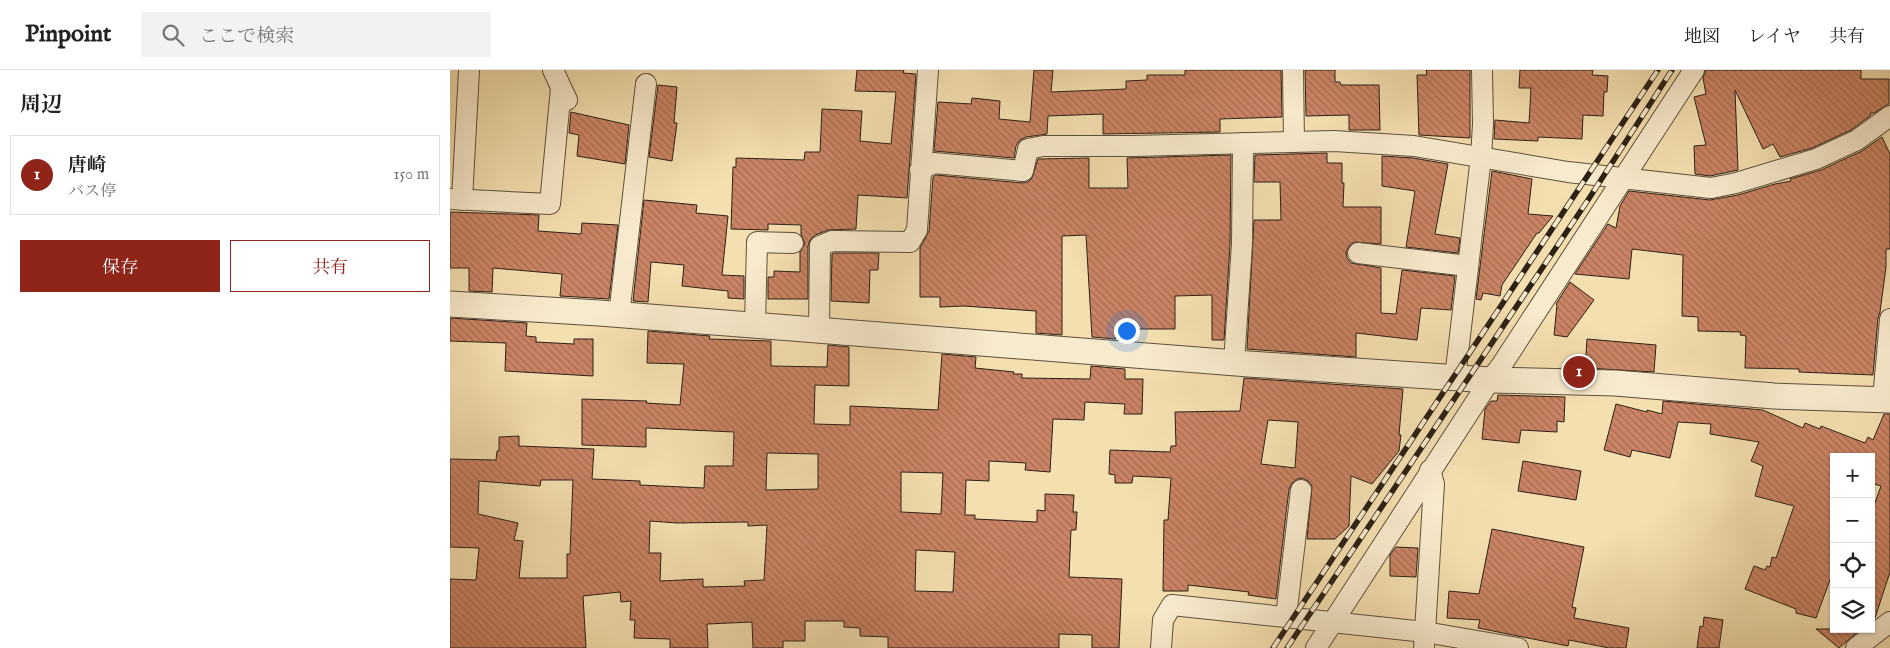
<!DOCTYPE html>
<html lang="ja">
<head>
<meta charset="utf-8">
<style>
  body { margin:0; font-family:"IM FELL English","Noto Serif JP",serif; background:#f2f2f2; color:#222 }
  .controls { position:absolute; right:15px; bottom:15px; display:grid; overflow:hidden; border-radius:0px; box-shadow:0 1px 4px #0004 }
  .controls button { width:45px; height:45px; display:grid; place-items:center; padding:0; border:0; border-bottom:1px solid #e0e0e0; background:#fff; color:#222; font:25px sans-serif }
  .you { position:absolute; left:676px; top:260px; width:18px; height:18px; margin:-12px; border:4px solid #fff; border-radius:50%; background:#1a73e8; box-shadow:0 0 0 8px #1a73e833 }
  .badge { display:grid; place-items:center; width:32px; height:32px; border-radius:50%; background:#8f2418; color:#fff; font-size:16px; font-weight:700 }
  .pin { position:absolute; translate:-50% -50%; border:2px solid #fff; box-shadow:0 1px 5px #0006 }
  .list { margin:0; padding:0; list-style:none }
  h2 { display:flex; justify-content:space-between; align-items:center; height:65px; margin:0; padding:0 20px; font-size:21px }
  h2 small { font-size:16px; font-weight:400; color:#767676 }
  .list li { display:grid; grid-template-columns:32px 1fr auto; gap:15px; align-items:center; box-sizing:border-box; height:80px; margin:0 10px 10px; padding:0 10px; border:1px solid #e0e0e0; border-radius:0px }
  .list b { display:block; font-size:19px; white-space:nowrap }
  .list p { margin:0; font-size:16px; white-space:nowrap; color:#767676 }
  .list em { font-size:16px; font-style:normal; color:#767676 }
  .actions { display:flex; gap:10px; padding:15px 20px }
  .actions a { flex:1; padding:11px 0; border:1px solid #8f2418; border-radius:0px; text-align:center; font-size:18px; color:#8f2418 }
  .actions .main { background:#8f2418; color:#fff }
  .icon { flex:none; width:28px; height:28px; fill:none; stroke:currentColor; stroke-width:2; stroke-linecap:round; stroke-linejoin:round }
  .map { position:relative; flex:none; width:1440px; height:578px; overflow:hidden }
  header { display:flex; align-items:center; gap:30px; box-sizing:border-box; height:70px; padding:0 25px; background:#fff; border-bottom:1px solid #e0e0e0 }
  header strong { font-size:24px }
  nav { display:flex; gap:28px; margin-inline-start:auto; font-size:18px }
  .search { width:350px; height:45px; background:#f2f2f2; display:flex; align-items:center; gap:12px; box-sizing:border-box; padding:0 18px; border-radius:0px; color:#767676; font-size:19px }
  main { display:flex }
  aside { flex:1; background:#fff }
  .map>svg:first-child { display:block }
  .building { fill:url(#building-back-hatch); stroke:#2c2115; fill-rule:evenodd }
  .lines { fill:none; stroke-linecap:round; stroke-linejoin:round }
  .minor-casing { stroke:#5e503c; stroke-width:22 }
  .tertiary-casing { stroke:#5e503c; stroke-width:27 }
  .minor { stroke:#f8eacc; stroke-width:20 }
  .tertiary { stroke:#f8eacc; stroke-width:25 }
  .rail-casing { stroke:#2c2115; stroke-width:5.5 }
  .rail { stroke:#f8eacc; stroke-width:4; stroke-dasharray:11; stroke-linecap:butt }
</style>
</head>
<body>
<header>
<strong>Pinpoint</strong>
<div class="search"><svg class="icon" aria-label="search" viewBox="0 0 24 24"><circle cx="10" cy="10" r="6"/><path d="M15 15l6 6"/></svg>ここで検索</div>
<nav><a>地図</a><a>レイヤ</a><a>共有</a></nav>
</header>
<main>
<aside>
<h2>周辺<small></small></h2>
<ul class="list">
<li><span class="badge">1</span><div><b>唐崎</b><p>バス停</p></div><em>150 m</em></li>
</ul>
<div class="actions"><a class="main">保存</a><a>共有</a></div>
</aside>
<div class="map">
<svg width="1440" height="578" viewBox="0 0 1440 578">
  <defs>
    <pattern id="building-back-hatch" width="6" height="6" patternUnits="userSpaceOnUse" patternTransform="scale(1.25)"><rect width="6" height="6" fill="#cb8465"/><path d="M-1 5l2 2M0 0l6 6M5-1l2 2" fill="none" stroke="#a56c52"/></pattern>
  </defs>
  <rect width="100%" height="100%" fill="#f4dfb0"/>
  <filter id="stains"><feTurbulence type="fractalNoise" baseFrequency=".004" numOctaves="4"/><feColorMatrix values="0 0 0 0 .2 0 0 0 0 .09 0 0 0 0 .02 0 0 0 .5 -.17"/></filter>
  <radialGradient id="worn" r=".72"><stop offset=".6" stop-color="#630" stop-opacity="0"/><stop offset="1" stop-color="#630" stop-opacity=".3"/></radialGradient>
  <g class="building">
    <polygon points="407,0 454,0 453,3 466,4 457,128 408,125 406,159 378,160 365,165 360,170 358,176 358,229 318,229 318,207 324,207 324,201 350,202 350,182 355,173 351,165 351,155 318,154 318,160 281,159 283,97 286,97 286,88 354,90 355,82 370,82 372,39 412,41 410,71 441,74 446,22 405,21"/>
    <polygon points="584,0 603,0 601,22 676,19 676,11 697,10 697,5 735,5 735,0 831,0 832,47 770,49 770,62 653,64 653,44 598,46 597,64 576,67 570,70 566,76 564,88 484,81 488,32 521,34 522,28 550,31 549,49 580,52"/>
    <polygon points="855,0 885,0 885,12 890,12 891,15 929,15 930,60 899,60 899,45 856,46"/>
    <polygon points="976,0 1020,0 1020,68 969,65 967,5 977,5"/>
    <polygon points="1070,0 1143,0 1142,5 1158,6 1157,22 1154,22 1153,46 1133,45 1132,69 1088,67 1088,71 1044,69 1045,50 1079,53 1081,18 1069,18"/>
    <polygon points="1256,0 1411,0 1411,9 1439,9 1439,34 1424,43 1420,43 1421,45 1401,60 1362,78 1330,87 1323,74 1313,79 1285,20 1288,100 1260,106 1245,104 1244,76 1256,75 1244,27 1256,24 1253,8"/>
    <polygon points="208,15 227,17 224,53 227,53 222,91 199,87"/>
    <polygon points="121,42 179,55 175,94 127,86 129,65 119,63"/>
    <polygon points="1432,67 1440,84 1440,179 1436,179 1436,197 1430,242 1428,248 1423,305 1349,302 1349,299 1295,298 1296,266 1290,265 1291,262 1248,261 1248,247 1232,246 1233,185 1182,179 1179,209 1125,204 1158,154 1166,158 1170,136 1179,121 1260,130 1288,125 1325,114 1341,111 1340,109 1371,100 1412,81"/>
    <polygon points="877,83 877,93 892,93 892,113 894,113 893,137 931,137 931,174 904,172 899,176 896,182 897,188 901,193 931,198 931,243 946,244 952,200 1005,206 1001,240 971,238 967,270 906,263 906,287 797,279 804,150 831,150 830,112 804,112 805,85"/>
    <polygon points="781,85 780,174 774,270 762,270 762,225 725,226 725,259 665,259 666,269 642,267 636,165 612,166 612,265 586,263 586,241 514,236 490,237 490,227 470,227 470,178 479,161 483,107 486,105 572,113 578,112 582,108 588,89 639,88 639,118 678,118 677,88"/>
    <polygon points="932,86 963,88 998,94 985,164 1010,168 1008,183 956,177 965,121 932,116"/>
    <polygon points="1042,101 1082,109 1078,144 1103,146 1089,163 1087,163 1052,215 1050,226 1033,223 1031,230 1026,229"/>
    <polygon points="194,130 247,135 246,143 278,146 272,205 294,206 294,229 278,228 278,221 232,216 234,195 201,192 198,232 183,231"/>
    <polygon points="0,142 89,145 88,161 131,164 132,153 168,155 159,229 110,226 112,204 43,198 42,222 19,221 19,198 0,198"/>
    <polygon points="384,183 429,183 428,200 420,200 419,233 381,231 382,184"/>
    <polygon points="1120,212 1144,230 1117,267 1104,265 1107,235 1106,234"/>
    <polygon points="0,248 77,253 76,266 86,267 86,272 124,274 124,269 143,269 143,306 55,301 56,273 0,271"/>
    <path d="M 198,261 L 260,266 L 259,269 L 321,271 L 321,296 L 377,297 L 378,275 L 399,277 L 399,316 L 365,315 L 364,354 L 400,355 L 400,336 L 488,340 L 492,284 L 526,287 L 525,298 L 564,302 L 563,304 L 572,304 L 572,308 L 640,309 L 641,296 L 675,299 L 675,309 L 693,309 L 692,344 L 674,344 L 675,334 L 635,332 L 634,350 L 603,349 L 600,402 L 575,400 L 576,393 L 539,391 L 539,411 L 516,410 L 515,445 L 525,445 L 525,449 L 587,452 L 587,440 L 595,441 L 595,424 L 624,425 L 623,442 L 627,442 L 626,460 L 621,460 L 619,507 L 672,509 L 669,578 L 642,578 L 642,565 L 609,564 L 609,578 L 438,578 L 438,567 L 410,566 L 410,558 L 394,557 L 394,551 L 355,551 L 355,571 L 333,571 L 333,578 L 303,578 L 302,552 L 257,554 L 258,578 L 220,578 L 220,569 L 184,568 L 185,550 L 180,550 L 181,531 L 171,532 L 170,522 L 133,526 L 136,578 L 0,578 L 0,509 L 26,510 L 29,478 L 0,477 L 0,389 L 46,390 L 47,381 L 49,381 L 49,367 L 69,366 L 69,376 L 144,379 L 142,409 L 190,411 L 190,415 L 254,418 L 255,396 L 283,396 L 284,362 L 196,358 L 196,377 L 132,375 L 132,329 L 197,331 L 196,333 L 230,335 L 234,294 L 197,293 ZM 317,383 L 368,384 L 368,419 L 316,420 ZM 451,402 L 493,403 L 491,444 L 451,442 ZM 91,410 L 123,410 L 120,484 L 117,484 L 117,508 L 69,508 L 73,471 L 64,470 L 68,453 L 28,444 L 29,411 L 90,416 ZM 200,451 L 227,453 L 298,452 L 298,456 L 317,455 L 314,510 L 294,511 L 295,516 L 253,517 L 253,509 L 210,511 L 211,483 L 199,483 ZM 466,480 L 505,482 L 503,522 L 465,521 Z"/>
    <polygon points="1137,269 1206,275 1204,302 1135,298"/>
    <path d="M 794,308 L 953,319 L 949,365 L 951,365 L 949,381 L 922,414 L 901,406 L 899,456 L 885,469 L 857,469 L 862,416 L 858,411 L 853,408 L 847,409 L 842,413 L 839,419 L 826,529 L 798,525 L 799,522 L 738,515 L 738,521 L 713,521 L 714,450 L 718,450 L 721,408 L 683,406 L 682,413 L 665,413 L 665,405 L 659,404 L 660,380 L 720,382 L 721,376 L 726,376 L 725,342 L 790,341 ZM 818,350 L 848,352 L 845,398 L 811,394 Z"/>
    <polygon points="1048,325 1115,327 1114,352 1107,351 1107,362 1071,360 1069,373 1032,369 1035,339 1041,331 1047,331"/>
    <polygon points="1213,331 1313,340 1353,358 1355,353 1370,359 1371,356 1415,373 1418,367 1423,370 1434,344 1440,344 1440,502 1425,548 1421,549 1421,444 1431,416 1421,413 1421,387 1384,387 1384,499 1366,548 1346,543 1346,539 1295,519 1304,496 1315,500 1317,496 1320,497 1322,487 1326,488 1344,436 1305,426 1313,396 1301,391 1309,372 1260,364 1261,354 1228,352 1220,388 1182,380 1180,387 1154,380 1166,334 1197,342 1197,340 1212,344"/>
    <polygon points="1073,391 1131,401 1126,430 1068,421"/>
    <polygon points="1042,459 1134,477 1122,537 1126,538 1124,548 1179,558 1176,578 1159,578 1119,570 1118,576 1028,558 1030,550 997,548 999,521 1029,524"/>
    <polygon points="946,477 968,478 966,507 940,506 940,485"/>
    <polygon points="1254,547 1273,550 1269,578 1247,578 1250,556 1253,557"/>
    <polygon points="1366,559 1411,559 1389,578"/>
  </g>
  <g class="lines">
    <defs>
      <g id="minor">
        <polyline points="103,0 117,30"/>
        <polyline points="843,0 844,72"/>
        <polyline points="470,100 484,93 573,101 578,79 593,76 683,76 884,71 964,76 1118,102 1261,118 1286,113 1366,89 1407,70 1440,46"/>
        <polyline points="0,129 100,134 111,18"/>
        <polyline points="12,130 19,0"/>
        <polyline points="908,183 1018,196"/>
        <polyline points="169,245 196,14"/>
        <polyline points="305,256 307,172 343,173"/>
        <polyline points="369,261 370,176 382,171 460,172 467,160 478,0"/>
        <polyline points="784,293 792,174 793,73"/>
        <polyline points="1005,308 1031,87 1033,54 1032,0"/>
        <polyline points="1433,330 1440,249"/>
        <polyline points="836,547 851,420"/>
        <polyline points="711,578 713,550 722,535 975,562 1068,578"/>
        <polyline points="866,578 1040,310 1051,296 1244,0"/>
        <polyline points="974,578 984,414 980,400"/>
        <polyline points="1406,578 1440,552"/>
      </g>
      <polyline id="tertiary" points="0,234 149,243 799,294 1040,310 1165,313 1324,326 1440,330"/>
    </defs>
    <use href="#minor" class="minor-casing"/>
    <use href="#tertiary" class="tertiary-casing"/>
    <use href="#minor" class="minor"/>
    <use href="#tertiary" class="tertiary"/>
    <defs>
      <g id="rail">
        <polyline points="823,578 1208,0"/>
        <polyline points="837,578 1140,127 1222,0"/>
      </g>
    </defs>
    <use href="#rail" class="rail-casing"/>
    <use href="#rail" class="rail"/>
  </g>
  <rect width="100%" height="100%" filter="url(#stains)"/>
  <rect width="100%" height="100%" fill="url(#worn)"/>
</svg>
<div class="controls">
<button>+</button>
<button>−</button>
<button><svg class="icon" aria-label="locate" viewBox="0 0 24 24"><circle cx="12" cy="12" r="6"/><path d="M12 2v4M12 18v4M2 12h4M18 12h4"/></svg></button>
<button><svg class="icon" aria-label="layers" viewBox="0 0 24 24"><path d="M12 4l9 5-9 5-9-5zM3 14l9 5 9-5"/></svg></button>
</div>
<div class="you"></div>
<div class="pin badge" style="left:1129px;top:302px">1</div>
</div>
</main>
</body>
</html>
